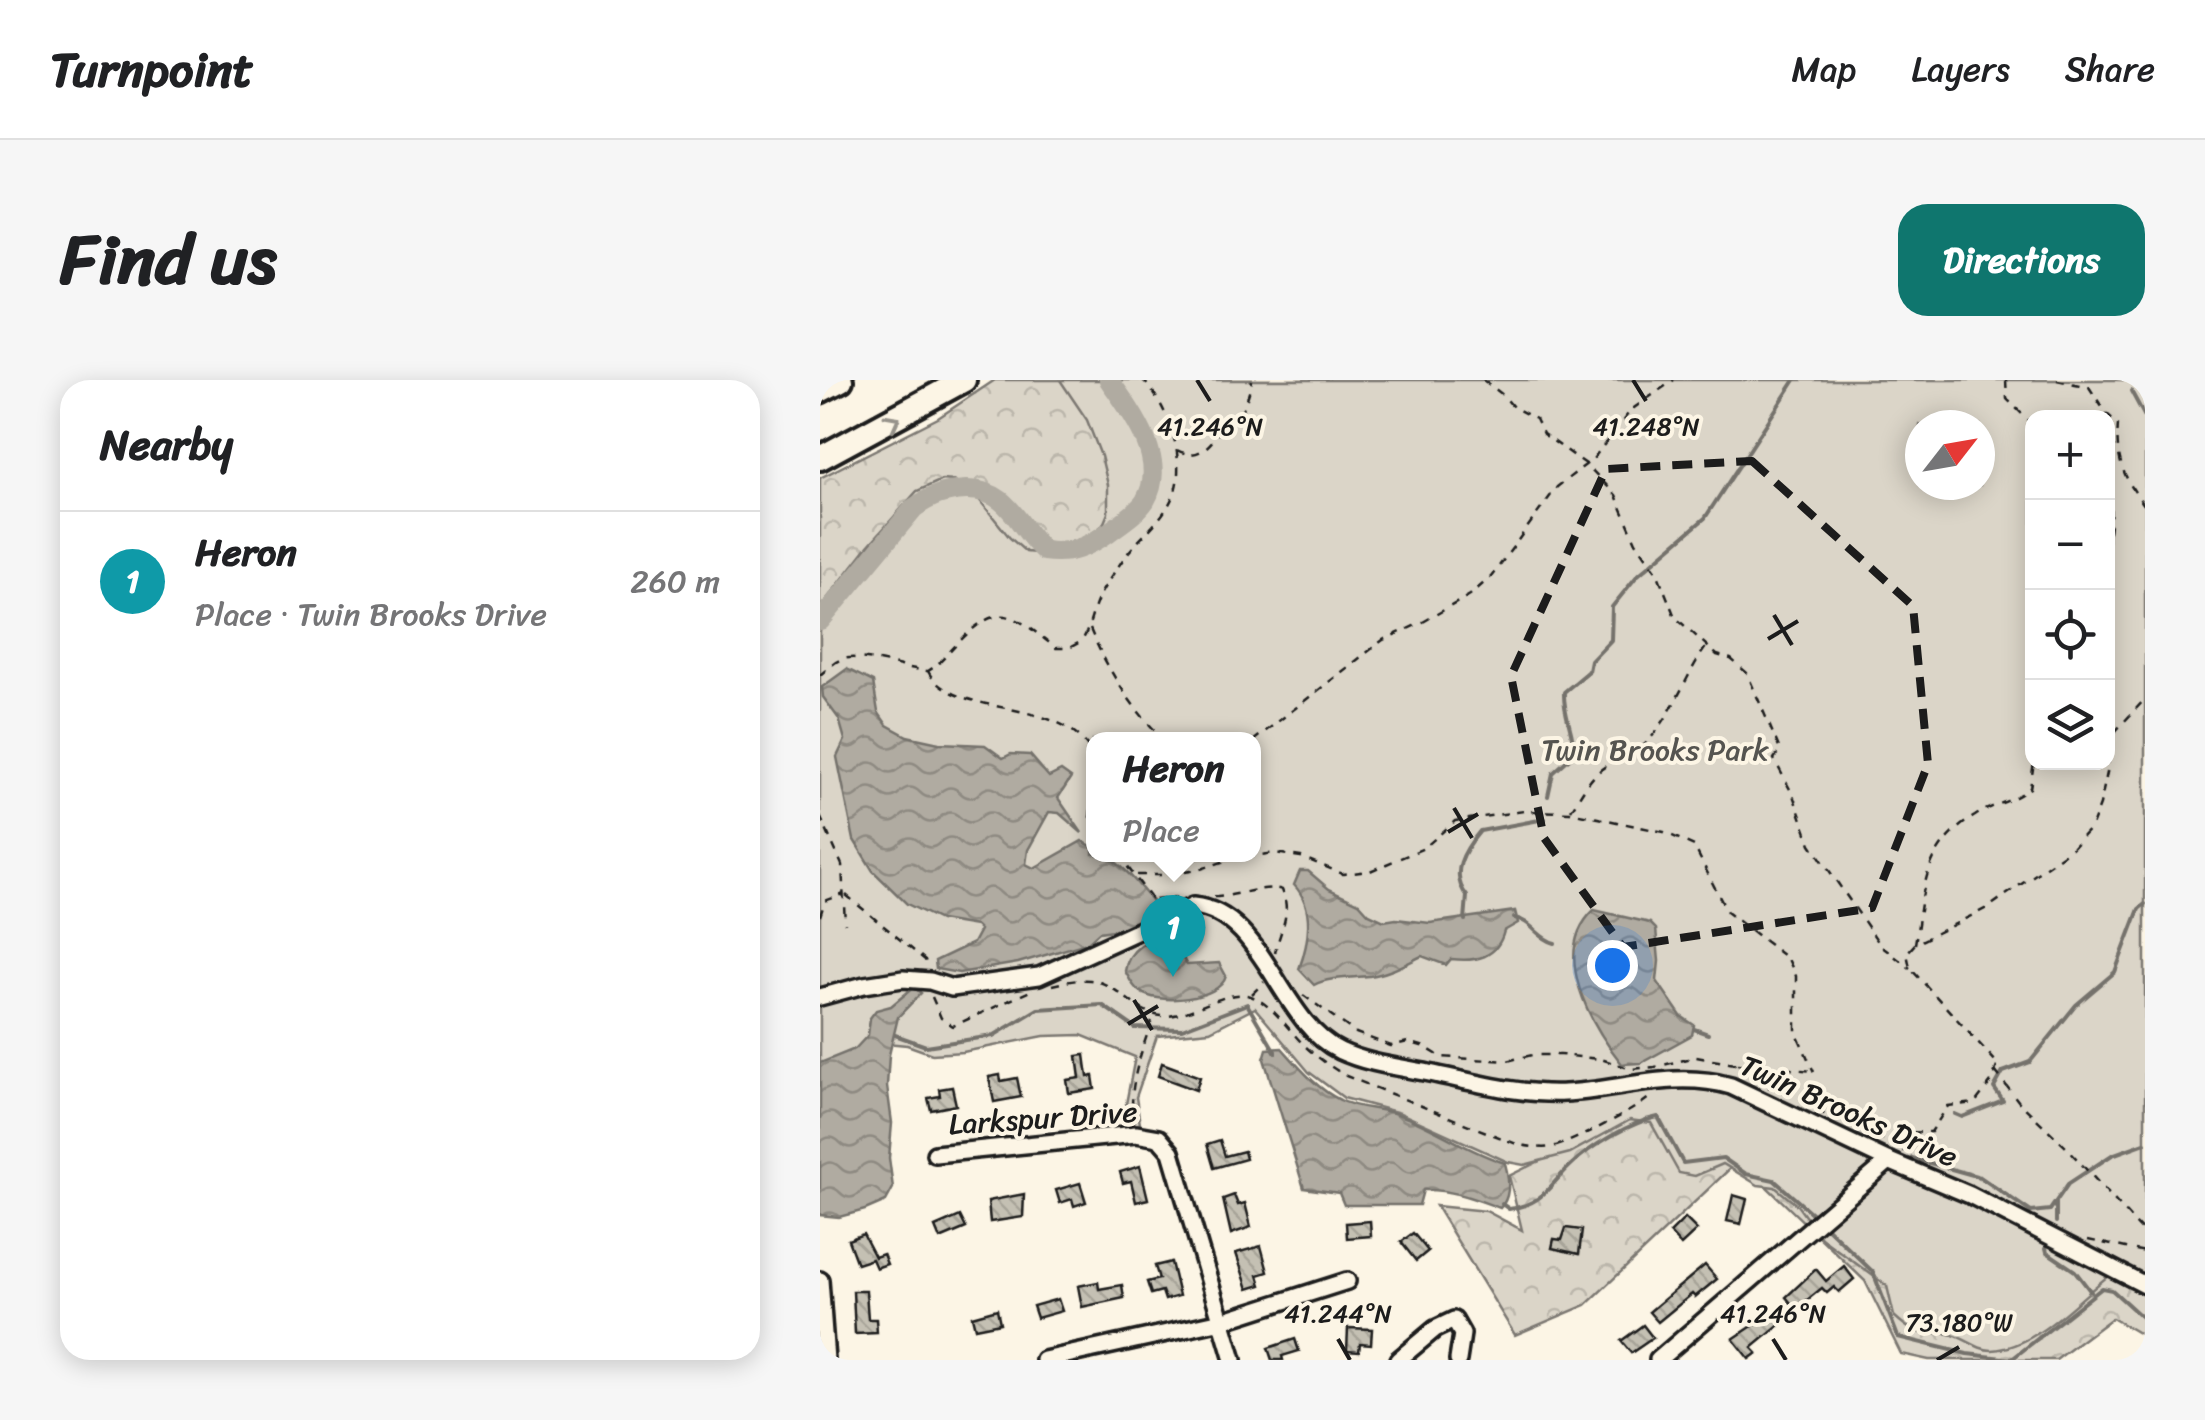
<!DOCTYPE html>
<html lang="en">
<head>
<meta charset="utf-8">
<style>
  body { margin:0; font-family:Sriracha,sans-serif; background:#f6f6f6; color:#202124 }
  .controls { position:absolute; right:30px; top:30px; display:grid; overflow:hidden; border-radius:20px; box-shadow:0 5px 25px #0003 }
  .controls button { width:90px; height:90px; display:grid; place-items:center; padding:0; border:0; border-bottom:2px solid #e0e0e0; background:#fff; color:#202124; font:50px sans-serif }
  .compass { position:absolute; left:1085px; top:30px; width:90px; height:90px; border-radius:50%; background:#fff; box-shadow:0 5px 25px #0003; rotate:59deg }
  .you { position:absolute; left:792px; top:585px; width:35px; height:35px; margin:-25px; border:8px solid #fff; border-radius:50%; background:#1a73e8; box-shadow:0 0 0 15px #1a73e833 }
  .badge { display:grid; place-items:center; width:65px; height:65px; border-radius:50%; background:#0f766e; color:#fff; font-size:32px; font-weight:700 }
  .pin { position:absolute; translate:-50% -82px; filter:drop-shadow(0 2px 5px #0008) }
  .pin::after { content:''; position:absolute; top:52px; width:35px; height:30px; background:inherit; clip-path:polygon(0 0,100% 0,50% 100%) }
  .popup { position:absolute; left:266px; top:352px; width:175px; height:130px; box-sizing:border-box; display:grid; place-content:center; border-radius:20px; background:#fff; filter:drop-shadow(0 2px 8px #0005); font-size:32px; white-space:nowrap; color:#757577 }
  .popup b { font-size:38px; color:#202124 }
  .popup::after { content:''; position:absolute; left:50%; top:100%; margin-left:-20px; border:20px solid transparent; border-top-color:#fff }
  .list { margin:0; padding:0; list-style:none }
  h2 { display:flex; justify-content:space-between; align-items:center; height:130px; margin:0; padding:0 40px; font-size:42px }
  h2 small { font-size:32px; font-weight:400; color:#757577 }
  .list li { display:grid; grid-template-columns:65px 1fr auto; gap:30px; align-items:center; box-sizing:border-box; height:140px; padding:0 40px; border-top:2px solid #e0e0e0 }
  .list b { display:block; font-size:38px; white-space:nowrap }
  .list p { margin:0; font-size:32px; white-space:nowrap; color:#757577 }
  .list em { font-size:32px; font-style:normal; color:#757577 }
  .icon { flex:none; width:55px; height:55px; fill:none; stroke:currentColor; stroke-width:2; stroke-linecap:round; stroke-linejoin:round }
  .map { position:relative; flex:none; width:1325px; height:980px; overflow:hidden; border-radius:30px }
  header { display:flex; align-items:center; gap:60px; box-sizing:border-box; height:140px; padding:0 50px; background:#fff; border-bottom:2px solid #e0e0e0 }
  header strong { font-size:48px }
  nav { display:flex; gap:55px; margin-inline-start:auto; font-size:35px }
  .intro { display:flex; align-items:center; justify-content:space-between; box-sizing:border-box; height:240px; padding:0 60px }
  h1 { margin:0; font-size:70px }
  .button { padding:25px 45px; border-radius:30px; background:#0f766e; color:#fff; font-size:35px; font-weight:700 }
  main { display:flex; gap:60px; padding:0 60px }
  aside { flex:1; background:#fff; border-radius:30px; box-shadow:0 5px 25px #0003 }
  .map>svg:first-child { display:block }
  .forest { fill:url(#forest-crowns); stroke:#7c7872; stroke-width:2.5 }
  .park { fill:#dbd5c8; stroke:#7c7872; stroke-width:2.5; fill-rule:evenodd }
  .water { fill:url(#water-waves); stroke:#75726c; stroke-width:2.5 }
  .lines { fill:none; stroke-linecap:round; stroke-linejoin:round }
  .stream { stroke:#75726c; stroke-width:4 }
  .river { stroke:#b0aba1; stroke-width:20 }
  .building { fill:url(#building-back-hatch); stroke:#1c1c1c; stroke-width:2.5 }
  .minor-casing { stroke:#1c1c1c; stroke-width:22 }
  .highway-casing { stroke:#1c1c1c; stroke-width:30 }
  .path { stroke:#1c1c1c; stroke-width:2.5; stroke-dasharray:8 8; stroke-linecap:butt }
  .minor { stroke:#fcf5e5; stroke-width:15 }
  .highway { stroke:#fcf5e5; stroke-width:22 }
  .oneway { stroke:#97938b }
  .marked { fill:none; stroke:#1c1c1c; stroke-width:8; stroke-dasharray:20 12; stroke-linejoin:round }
  .ticks { fill:none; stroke:#1c1c1c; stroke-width:4 }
  .labels { text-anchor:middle; stroke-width:8; stroke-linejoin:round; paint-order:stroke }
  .park-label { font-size:30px; fill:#555450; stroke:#fcf5e5 }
  .street-label { font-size:30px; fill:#1c1c1c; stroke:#fcf5e5 }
  .ticks-label { font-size:25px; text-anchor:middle; fill:#1c1c1c; stroke:#fcf5e5; stroke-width:8; stroke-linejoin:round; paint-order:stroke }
</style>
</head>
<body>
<header>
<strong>Turnpoint</strong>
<nav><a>Map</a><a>Layers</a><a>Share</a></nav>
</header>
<div class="intro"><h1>Find us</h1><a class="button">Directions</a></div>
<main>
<aside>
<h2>Nearby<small></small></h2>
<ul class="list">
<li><span class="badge" style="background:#0f9aa8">1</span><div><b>Heron</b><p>Place · Twin Brooks Drive</p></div><em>260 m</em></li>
</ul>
</aside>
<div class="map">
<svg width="1325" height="980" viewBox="0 0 1325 980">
  <defs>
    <pattern id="forest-crowns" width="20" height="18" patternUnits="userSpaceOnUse" patternTransform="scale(2.5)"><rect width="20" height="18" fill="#dbd5c8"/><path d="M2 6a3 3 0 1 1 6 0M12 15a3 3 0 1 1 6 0" fill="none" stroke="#bbb6ab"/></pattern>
    <pattern id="water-waves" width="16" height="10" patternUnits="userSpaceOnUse" patternTransform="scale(2.5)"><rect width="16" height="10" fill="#b0aba1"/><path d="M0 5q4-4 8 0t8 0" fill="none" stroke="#8e8a82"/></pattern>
    <pattern id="building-back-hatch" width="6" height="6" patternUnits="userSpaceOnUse" patternTransform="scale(2.5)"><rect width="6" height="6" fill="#c4c0b3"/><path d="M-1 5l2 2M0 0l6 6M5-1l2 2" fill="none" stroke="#a8a499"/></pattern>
  </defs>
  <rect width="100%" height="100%" fill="#fcf5e5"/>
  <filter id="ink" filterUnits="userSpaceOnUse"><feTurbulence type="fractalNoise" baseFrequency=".01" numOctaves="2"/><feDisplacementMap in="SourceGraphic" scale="20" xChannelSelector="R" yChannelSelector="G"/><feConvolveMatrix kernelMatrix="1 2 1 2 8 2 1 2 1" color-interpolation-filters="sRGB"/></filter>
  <g filter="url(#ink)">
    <polygon class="forest" points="175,0 638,0 1252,877 1325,916 1325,957 1292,938 1236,980 1109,980 1081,974 1045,901 919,780 766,925 695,955 616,826 666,831 702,850 689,796 778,752 433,474 433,360 0,287 0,98 118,38"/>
    <path class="park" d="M 240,0 L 1325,0 L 1325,901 L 1300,887 C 1262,913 1219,968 1172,970 C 1156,970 1145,957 1129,954 C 1100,949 1101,961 1074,936 L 1067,906 L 1001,858 L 977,825 L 955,807 L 938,805 L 903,784 L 875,796 L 859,793 L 831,743 L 810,740 L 750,773 L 704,785 L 688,782 L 580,733 L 524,718 L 489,692 L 435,628 L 390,651 L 337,656 L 316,717 L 320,744 L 302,745 L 315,677 L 261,655 L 224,656 L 143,672 L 112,674 L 87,665 L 55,662 L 0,694 L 0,228 L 48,166 L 97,111 L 122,100 L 134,101 L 153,112 L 190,158 L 206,172 L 226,174 L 270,155 L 283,145 L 288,133 L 288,105 L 281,76 L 267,40 ZM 1212,38 L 1288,38 L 1288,382 L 1212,382 ZM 1100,45 L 1160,45 L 1160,105 L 1100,105 ZM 273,360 L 433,360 L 433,474 L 273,474 Z"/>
    <g class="water">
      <path d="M 27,289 L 53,302 L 58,332 L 67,345 L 87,356 L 119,363 L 165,365 L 183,378 L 191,374 L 210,375 L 229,397 L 241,391 L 251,398 L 238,418 L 262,453 L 239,433 L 229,432 L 208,470 L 206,484 L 214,488 L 262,461 L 273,467 L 273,474 C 298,474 317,504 332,521 L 331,534 L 300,549 L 279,552 L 267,563 L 198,583 L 139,593 L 116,589 L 115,581 L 153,563 L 160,550 L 156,546 L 120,540 L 87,524 L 53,491 L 34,460 L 17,377 L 25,360 L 19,339 L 3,317 L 2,307 Z"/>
      <path d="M 480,491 L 488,491 L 509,509 L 539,523 L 549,534 L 564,541 L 576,539 L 610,543 L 695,531 L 698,543 L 684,551 C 677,578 656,582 631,579 L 626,585 L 602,576 C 585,584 568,594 549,596 C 532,598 508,597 494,605 L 479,589 C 489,562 495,527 474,505 Z"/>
      <path d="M 774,530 L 830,543 L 836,549 L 839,581 L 837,601 L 861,636 L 874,645 L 872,655 L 821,683 L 802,684 C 771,645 729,573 774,530 Z"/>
      <path d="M 348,552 L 356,554 C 362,564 359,575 367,585 L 399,583 L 406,596 C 400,620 338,626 319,611 C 313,607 309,598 305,591 C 308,568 328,560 348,552 Z"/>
      <polygon points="94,607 101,613 78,637 69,675 67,706 72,743 69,778 73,808 66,821 45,830 19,837 0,835 0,683 35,669 48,655 50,638 56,630 71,626"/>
      <path d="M 462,668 C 479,687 497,709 520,720 C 537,729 561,728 580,735 C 616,748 648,772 685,783 C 689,798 691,817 680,828 C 655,819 631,809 603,810 L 599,825 L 524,825 L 519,813 L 484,808 L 444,679 L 447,669 Z"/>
    </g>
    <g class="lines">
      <g class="stream">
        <polyline points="1311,11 1325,37"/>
        <path d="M 728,416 L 733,393 L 754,374 C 754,351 743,335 744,312 L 769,291 L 771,281 L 791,260 L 792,227 L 817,196 L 885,138 L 975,0"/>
        <path d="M 694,538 C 711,540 718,559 735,563"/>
        <path d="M 645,540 L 647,516 C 629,494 644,470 660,451 L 725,439"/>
        <polyline points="874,649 888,654"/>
        <polyline points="75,655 106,666 173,656 218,629 282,625 315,648 362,649 427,624 456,673"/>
        <polyline points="1135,734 1142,737 1183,721 1174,708 1183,692 1210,682 1256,625 1295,592 1319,529 1325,524"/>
        <polyline points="1092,778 1160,797 1211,832 1230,830 1248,804 1292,775 1325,763"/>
        <polyline points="1236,823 1236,842"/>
        <path d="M 682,824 L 689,829 C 723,824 727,808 750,786 C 770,766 811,742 838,737 L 863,783 L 903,778 L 926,794 L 954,800 L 996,837"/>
        <polyline points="1003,844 1053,892 1078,957 1147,974 1192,979 1282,908 1292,910 1325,940"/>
        <polyline points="1226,868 1227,872 1255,891 1271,912"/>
      </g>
      <path class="river" d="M 0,241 L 94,128 C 111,116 124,111 146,110 C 190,109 196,145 224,171 C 250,175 268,167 289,152 C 301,143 317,133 325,121 C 349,81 312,32 289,0"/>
    </g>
    <g class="building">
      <polygon points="265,675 268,697 273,696 275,709 249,713 247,700 260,698 257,676"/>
      <polygon points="342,683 380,697 376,710 338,696"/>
      <polygon points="180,695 181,701 197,698 201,717 174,722 169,697"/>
      <polygon points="132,707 136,725 111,730 108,718 120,716 119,709"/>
      <polygon points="400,760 405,776 424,771 426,779 394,788 387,764"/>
      <polygon points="320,786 328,819 316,822 311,801 303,803 300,792"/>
      <polygon points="260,803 266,822 254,826 252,819 240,823 236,810"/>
      <polygon points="204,814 203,837 170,842 168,821"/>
      <polygon points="414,815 418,825 425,823 431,847 411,854 403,819"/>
      <polygon points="913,815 927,819 921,844 907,841"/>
      <polygon points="140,836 146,848 120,859 115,847"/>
      <polygon points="865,838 877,850 861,865 850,853"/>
      <polygon points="550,841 551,856 527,858 526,843"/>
      <polygon points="746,848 762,850 759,874 732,868 734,859 742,860"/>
      <polygon points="593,853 608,871 596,881 581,862"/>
      <polygon points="43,854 55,877 63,874 67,884 56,888 52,879 37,884 28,860"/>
      <polygon points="441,866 448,892 438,895 441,905 428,909 416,873"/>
      <polygon points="351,882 359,916 345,920 342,911 331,914 327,902 339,899 335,886"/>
      <polygon points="885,885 897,899 875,917 872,914 838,942 829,932"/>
      <polygon points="1024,886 1034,899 1019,912 1014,907 1007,913 1002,908 976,929 966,917 996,889 1006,901"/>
      <polygon points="278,902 279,909 302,905 304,918 262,927 258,906"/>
      <polygon points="33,911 46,911 48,939 56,939 57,953 35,954"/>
      <polygon points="238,919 242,931 217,938 213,926"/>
      <polygon points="177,929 180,943 155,948 152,936"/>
      <polygon points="952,933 961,944 932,968 937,973 929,979 913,959"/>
      <polygon points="823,945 833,958 811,973 801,961"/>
      <polygon points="528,948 552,949 551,964 540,963 539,971 527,970"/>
      <polygon points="475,959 479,971 462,976 463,980 452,980 448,968"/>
    </g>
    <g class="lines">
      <defs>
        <g id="minor">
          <path d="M 0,617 L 44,605 L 83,599 L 110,601 L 132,608 L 219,596 L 373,526 C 444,532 459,642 520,671 C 548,684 579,687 609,693 C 654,702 699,715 745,713 C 801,710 854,690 911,706 L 1069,781 L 1150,815 L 1325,905"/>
          <polyline points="115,774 316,754 339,758 351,772 413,980"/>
          <polyline points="0,900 6,980"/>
          <polyline points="224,980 402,941 527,901"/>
          <polyline points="578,980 615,949 634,940 642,954 638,980"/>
          <polyline points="838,980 1069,781"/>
        </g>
        <g id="highway">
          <polyline points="0,11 21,0"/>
          <polyline points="0,78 144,0"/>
        </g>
      </defs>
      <use href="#minor" class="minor-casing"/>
      <use href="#highway" class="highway-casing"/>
      <g class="path">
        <polyline points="663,0 683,15 693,27 716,39 723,54 766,84 796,115 816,162 837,192 855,237 897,275 911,279 927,293 960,370 954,379 973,415 991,464 1061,566 1090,588"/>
        <polyline points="1186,0 1187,19 1212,44"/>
        <path d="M 1237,0 L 1269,7 L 1286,33 L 1298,44 C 1295,79 1304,99 1325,126"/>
        <path d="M 357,70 C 375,80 387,69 397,55 C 402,47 411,45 417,39 C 424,30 430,11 432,0"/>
        <path d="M 1288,98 L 1291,100 C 1288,120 1293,136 1288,156"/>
        <path d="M 270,249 C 288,291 311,327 344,360"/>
        <path d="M 108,291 C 132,340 248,315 273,376"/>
        <path d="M 0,295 C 6,290 13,283 20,280 C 38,272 85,289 108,291 C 119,285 128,273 137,264 C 181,218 193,235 236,268 L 249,268 L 262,261 C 269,249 271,237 276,224 C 282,208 295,192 304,178 C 319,157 343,141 353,116 C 368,82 348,25 323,0"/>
        <polyline points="433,361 563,260 603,242 650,215 671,197 737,107 773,79 811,30 854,0"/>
        <polyline points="273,414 270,437 273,442"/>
        <path d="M 751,430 C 761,415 770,396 786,386 C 795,381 807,379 815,373 C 850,346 861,302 886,267"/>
        <polyline points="0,436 22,485 25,544"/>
        <polyline points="298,474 339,529"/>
        <polyline points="317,495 345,495 378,490 411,479 455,473 481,477 523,494 550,491 604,468 635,441 704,431 750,432 844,452 874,466 907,532 968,579 976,596 976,652 994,692"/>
        <polyline points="26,515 105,580 108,588"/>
        <path d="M 394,517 C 413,517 448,504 462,510 C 472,535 460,549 455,573"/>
        <polyline points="335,520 356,518"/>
        <polyline points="0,536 5,521 24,514"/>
        <path d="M 1095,564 C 1104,509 1102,468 1155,436 C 1173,424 1194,421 1210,408 L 1214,382"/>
        <path d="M 232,605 C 245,602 257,599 270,600 C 299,603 316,636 345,636 C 373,636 409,606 433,617 C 453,626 468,649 483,664 C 496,677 511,687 526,696 L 699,765 C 713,767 726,770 739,765 C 758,759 820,728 832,715"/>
        <polyline points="432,614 444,602"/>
        <polyline points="483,615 536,653 571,666 588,662 605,667 621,677 687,681 712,675 740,675 781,679 811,689 835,687 876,677 915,684 949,708"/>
        <polyline points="112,617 121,638 133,646 210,611"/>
        <polyline points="917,684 993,691"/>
        <polyline points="1175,691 1199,722 1246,767 1325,854"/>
        <polyline points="997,731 1081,767 1083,772"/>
        <path d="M 315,742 C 305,709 324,666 334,634"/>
        <polyline points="1076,753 1111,752 1128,726 1155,723 1171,702 1178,684 1090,588 1087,573 1095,564 1169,527 1251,469 1272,446 1280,425 1288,388 1291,356 1325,319"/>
        <polyline points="1268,860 1325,872"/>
      </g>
      <use href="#minor" class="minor"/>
      <use href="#highway" class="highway"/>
    </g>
    <defs><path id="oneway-chevron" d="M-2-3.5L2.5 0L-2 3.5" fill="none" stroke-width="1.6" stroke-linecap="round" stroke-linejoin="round" transform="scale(2.5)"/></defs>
    <use class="oneway" href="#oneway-chevron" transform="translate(73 41) rotate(-28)"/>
  </g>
  <path class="marked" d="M 932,81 L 1093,226 L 1108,384 L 1052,528 L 803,567 L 724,458 L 691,296 L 786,89 Z"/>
  <path class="ticks" d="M 377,0 L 390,21M 813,0 L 826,21M 954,235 L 972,265M 948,259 L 978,241M 634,428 L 652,458M 628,452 L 658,434M 314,620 L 332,650M 308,644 L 338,626M 518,959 L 530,980M 953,959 L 966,980M 1117,980 L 1139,967"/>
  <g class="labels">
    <g class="park-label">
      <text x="835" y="380">Twin Brooks Park</text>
    </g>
    <g class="street-label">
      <text transform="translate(1029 731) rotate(24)" y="10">Twin Brooks Drive</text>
      <text transform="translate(223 738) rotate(-4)" y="10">Larkspur Drive</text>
    </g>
  </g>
  <g class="ticks-label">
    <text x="390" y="55">41.246°N</text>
    <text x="826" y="55">41.248°N</text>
    <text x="518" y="942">41.244°N</text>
    <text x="953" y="942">41.246°N</text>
    <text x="1139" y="951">73.180°W</text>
  </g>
</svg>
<div class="controls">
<button>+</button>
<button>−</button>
<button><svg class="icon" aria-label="locate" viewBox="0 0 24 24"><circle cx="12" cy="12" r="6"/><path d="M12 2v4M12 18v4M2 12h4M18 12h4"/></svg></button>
<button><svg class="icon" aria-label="layers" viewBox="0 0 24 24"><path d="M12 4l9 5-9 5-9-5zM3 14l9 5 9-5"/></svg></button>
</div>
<svg class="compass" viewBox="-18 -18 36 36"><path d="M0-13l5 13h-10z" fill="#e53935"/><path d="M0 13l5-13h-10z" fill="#757577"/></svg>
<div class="you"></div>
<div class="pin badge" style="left:353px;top:597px;background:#0f9aa8">1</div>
<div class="popup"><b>Heron</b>Place</div>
</div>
</main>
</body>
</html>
